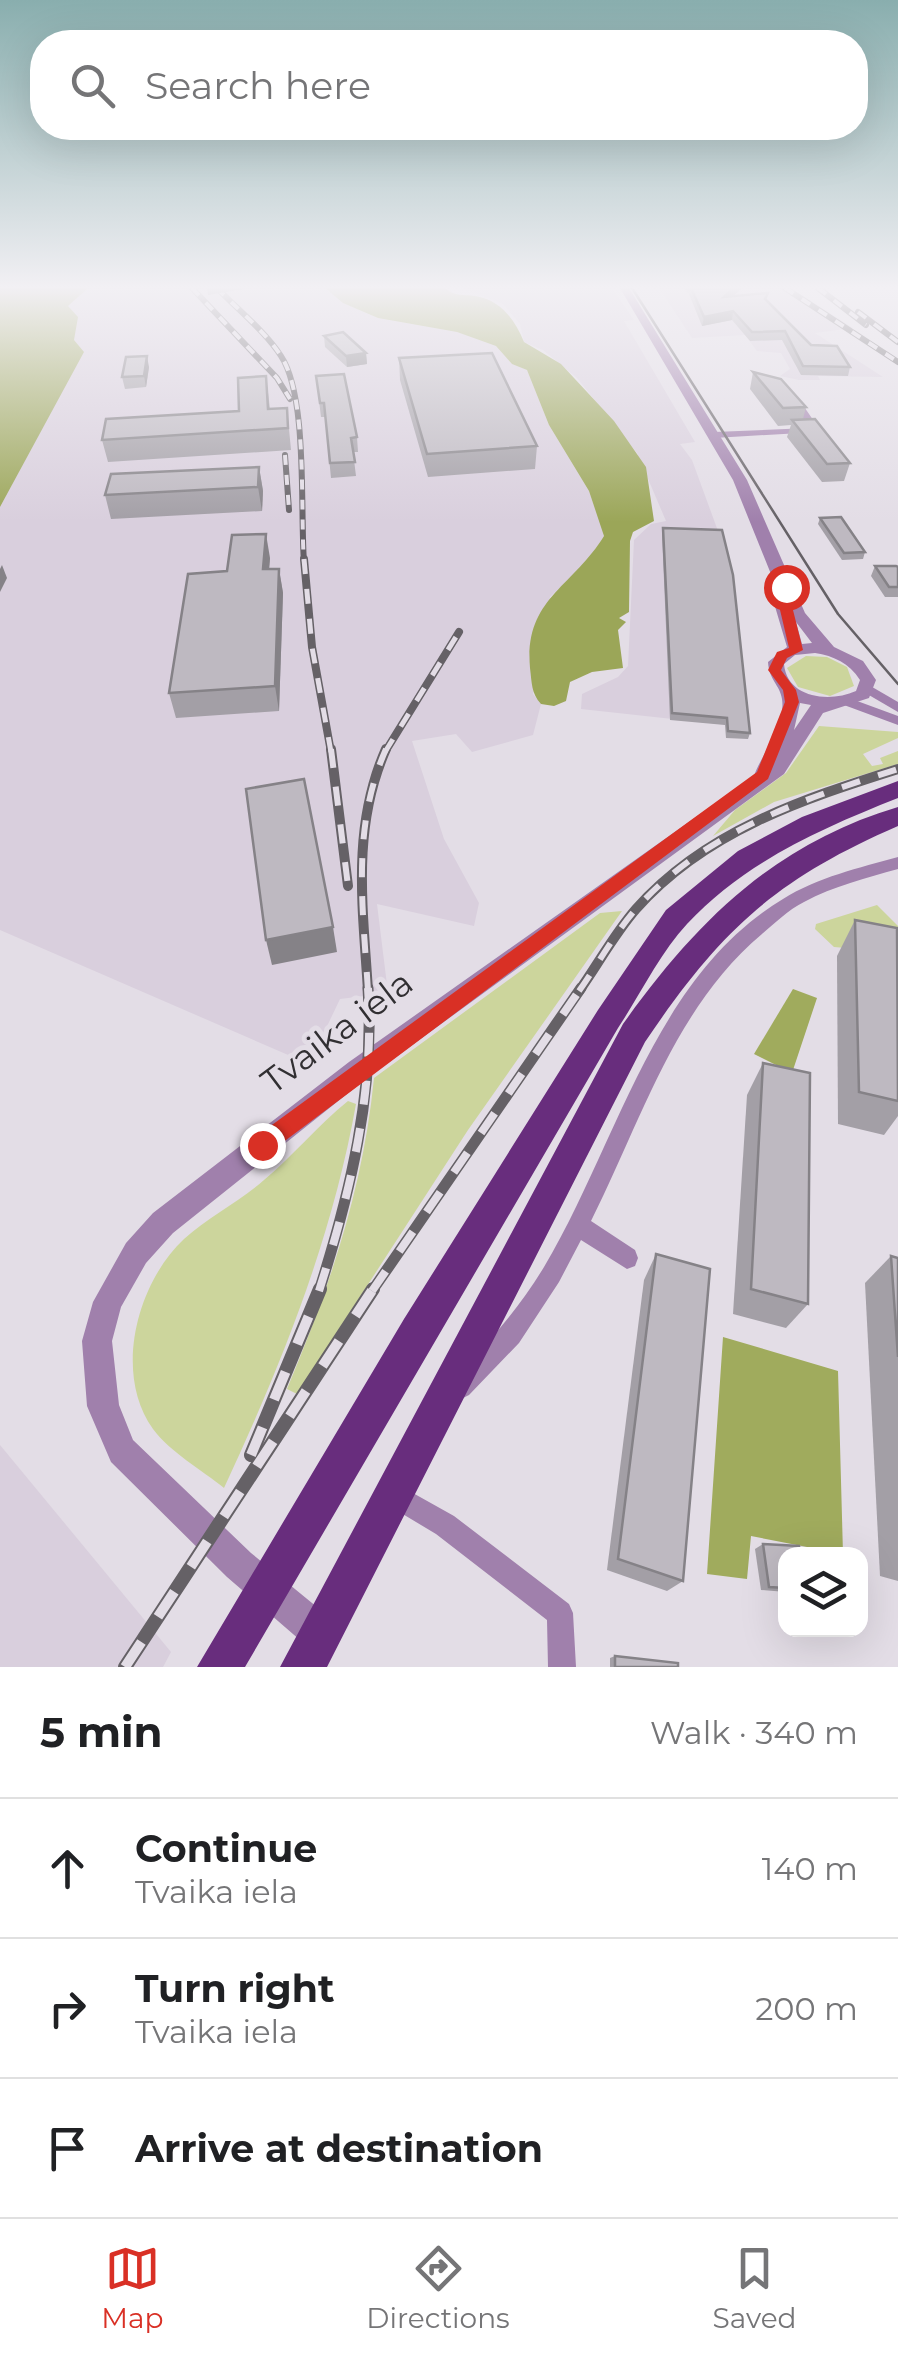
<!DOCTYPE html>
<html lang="en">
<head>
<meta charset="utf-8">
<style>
  body { margin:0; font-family:Montserrat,sans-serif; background:#f2f2f2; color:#202124 }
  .controls { position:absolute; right:30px; bottom:30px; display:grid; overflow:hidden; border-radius:20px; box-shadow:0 10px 40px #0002 }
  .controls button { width:90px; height:90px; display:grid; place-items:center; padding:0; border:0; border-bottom:2px solid #e0e0e0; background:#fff; color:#202124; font:50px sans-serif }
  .stop { position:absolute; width:30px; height:30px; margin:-22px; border:8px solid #d93025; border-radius:50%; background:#fff }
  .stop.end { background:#d93025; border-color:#fff; box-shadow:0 2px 10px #0008 }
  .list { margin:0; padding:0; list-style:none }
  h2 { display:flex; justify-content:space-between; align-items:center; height:130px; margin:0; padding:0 40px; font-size:42px }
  h2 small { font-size:32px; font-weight:400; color:#757577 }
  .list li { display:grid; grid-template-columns:65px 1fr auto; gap:30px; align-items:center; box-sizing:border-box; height:140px; padding:0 40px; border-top:2px solid #e0e0e0 }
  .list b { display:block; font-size:38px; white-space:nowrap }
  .list p { margin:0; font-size:32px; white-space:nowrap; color:#757577 }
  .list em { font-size:32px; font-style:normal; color:#757577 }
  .icon { flex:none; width:55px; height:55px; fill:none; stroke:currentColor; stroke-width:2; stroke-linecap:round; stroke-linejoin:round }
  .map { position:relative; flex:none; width:898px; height:1667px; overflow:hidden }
  .search { position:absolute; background:#fff; box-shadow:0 10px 40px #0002; left:30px; right:30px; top:30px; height:110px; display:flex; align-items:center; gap:25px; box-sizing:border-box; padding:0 35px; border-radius:40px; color:#757577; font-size:38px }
  .sheet { height:550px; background:#fff }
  nav { display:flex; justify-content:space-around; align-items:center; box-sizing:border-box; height:140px; border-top:2px solid #e0e0e0; background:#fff; font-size:28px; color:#757577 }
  nav a { display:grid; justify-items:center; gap:5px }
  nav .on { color:#d93025 }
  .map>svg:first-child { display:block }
  .built { fill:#d9cfdd }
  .green { fill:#ccd59c }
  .forest { fill:#a0ab5d }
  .water { fill:#9ba658 }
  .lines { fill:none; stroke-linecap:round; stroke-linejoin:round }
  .minor { fill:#a080ac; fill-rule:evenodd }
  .tertiary { fill:#a080ac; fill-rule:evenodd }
  .primary { fill:#682d7d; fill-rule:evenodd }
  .tram { stroke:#656166; stroke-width:2.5 }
  .rail-far4-casing { stroke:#656166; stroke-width:6 }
  .rail-far3-casing { stroke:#656166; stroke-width:8 }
  .rail-far2-casing { stroke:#656166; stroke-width:10 }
  .rail-far1-casing { stroke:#656166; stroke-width:11 }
  .rail-casing { stroke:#656166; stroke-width:14 }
  .rail-far4 { stroke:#e3dde6; stroke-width:4; stroke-dasharray:10; stroke-linecap:butt }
  .rail-far3 { stroke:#e3dde6; stroke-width:5; stroke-dasharray:15; stroke-linecap:butt }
  .rail-far2 { stroke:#e3dde6; stroke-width:6; stroke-dasharray:19; stroke-linecap:butt }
  .rail-far1 { stroke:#e3dde6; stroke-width:8; stroke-dasharray:24; stroke-linecap:butt }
  .rail { stroke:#e3dde6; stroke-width:10; stroke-dasharray:30; stroke-linecap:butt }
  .wall { fill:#a39fa6 }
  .shaded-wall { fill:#858287 }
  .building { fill:#beb9c1; stroke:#858287; stroke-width:2.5 }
  .route { fill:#d93025 }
  .labels { text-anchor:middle; stroke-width:10; stroke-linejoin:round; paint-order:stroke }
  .near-street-label { font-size:35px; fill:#312f32; stroke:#e3dde6 }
</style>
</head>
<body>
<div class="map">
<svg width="898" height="1667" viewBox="0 0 898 1667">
  <rect width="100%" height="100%" fill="#e3dde6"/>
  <g class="built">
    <polygon points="88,288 325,288 343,303 377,318 457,332 496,346 512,364 527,370 549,425 589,491 602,527 604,536 587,562 550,597 533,694 541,704 533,735 472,752 456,734 412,741 444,839 479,903 474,926 377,904 388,993 340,999 309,1064 0,930 0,507 83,352 74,340 68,306"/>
    <polygon points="463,288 612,288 634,320 624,321 695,442 680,444 692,460 722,542 746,727 581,709 582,694 618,677 628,666 634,540 651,524 666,521 637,453 577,378 543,350 524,342 520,324 503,304"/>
    <polygon points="659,288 791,288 853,328 815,333 883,377 818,376 820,380 799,380 780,376 790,369 781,353 757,351 745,335 692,338"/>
    <polygon points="0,1445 171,1652 163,1667 0,1667"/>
  </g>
  <g class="green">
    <polygon points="806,656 827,657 847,667 854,686 830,696 798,687 787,668"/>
    <polygon points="819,726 898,732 898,738 863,754 872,766 883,764 880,758 898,751 898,764 774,802 713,836 735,810 786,773"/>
    <polygon points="877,905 898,926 898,965 869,950 834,947 815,929 816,924"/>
    <path d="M 622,911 L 468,1130 L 297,1394 L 287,1389 C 330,1286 363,1189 374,1078 L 600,913 Z"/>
    <path d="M 348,1101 L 356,1104 C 332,1239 282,1363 224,1488 C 202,1470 170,1452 153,1429 C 113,1373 137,1283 184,1239 C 208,1217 239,1202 264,1180 C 294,1155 318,1125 348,1101 Z"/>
  </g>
  <g class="forest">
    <polygon points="793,989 817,998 792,1073 754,1054"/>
    <polygon points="723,1337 838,1371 843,1554 751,1536 747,1579 707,1574"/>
  </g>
  <g class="water">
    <polygon points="0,288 88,288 68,306 78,317 74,340 84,352 0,507"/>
    <path d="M 325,288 L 445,288 C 456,297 462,294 475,296 C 501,300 515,320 524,342 L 561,364 L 614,421 L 646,467 L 654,521 L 633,532 L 630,541 L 629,612 L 619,618 L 626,622 L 618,630 L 623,668 L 592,672 L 570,682 L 566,701 L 554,706 L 541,704 C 531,693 532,683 530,668 C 524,599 572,588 604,536 L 589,491 L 549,425 L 527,370 L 512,364 L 496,346 L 457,332 L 378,318 L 343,303 Z"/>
  </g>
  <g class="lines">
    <g class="minor">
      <polygon points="793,394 796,395 820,430 818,432 714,438 709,435 714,432 809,428 789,397"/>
      <polygon points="867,684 898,702 898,712 862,691 861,688"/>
      <polygon points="849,698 898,716 898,725 844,705 842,702 844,699"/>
      <path d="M 898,857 L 898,869 C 866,878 834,886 804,902 C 788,910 775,923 762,934 C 674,1008 641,1122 591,1221 L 635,1250 L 638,1258 L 635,1266 L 627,1269 L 581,1240 L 559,1282 L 519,1343 L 469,1395 L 461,1399 L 453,1395 L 449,1387 L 453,1379 C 488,1343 518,1310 544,1267 C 618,1143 653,978 783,899 C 818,877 859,868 898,857 Z"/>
      <polygon points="395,1483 454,1516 569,1604 573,1613 576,1667 548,1667 547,1620 436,1534 386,1504 383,1495 386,1486"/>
    </g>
    <path class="tertiary" d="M 620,288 L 629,288 L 747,480 L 805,613 L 834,647 L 863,661 L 876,680 L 869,698 L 823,713 L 784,774 L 367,1078 L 173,1233 L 146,1263 L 121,1307 L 112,1341 L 119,1405 L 133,1440 L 251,1553 L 334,1621 L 339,1634 L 334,1647 L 321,1652 L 308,1647 L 227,1577 L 111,1462 L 87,1406 L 82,1341 L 93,1302 L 126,1243 L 153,1213 L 349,1062 L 754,776 C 762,753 786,726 782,699 C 780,685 769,680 768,662 L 787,647 L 771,593 L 777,589 L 733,480 ZM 796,622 L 812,643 L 802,644 ZM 815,653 C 834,656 849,663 860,680 L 856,691 C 829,703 787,698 784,664 L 795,655 ZM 800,703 L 811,705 L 794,730 Z"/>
    <g class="primary">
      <path d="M 898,781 L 898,798 C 820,829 745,862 687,924 C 660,953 640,995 618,1028 L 245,1667 L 197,1667 L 404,1319 L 598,1010 L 666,910 L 738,851 L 802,817 Z"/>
      <path d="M 898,807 L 898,826 C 774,880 720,931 645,1042 L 327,1667 L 280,1667 L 623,1024 C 696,922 774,844 898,807 Z"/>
    </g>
    <polyline class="tram" points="632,288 838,614 898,684"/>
    <defs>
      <g id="rail-far4">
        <polyline points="192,288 277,378 290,399"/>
        <path d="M 217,288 C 237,309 265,331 281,356 C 308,397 300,510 304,562"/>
        <polyline points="785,288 898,362"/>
        <polyline points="818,288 866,325"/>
        <polyline points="858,312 898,342"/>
        <polyline points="285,455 289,510"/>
      </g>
      <g id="rail-far3">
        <polyline points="304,559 312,647 331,752"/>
        <polyline points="385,752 459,632"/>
      </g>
      <g id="rail-far2">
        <polyline points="331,749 348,886"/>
        <path d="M 368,991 C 363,908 351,828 386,749"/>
        <path d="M 579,991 C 598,964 615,933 636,909 C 705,831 803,799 898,769"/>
      </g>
      <g id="rail-far1">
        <path d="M 319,1291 C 350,1194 375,1091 368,988"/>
        <polyline points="372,1291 581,988"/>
      </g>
      <g id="rail">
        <polyline points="251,1455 320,1289"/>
        <polyline points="125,1667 373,1289"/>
      </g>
    </defs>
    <use href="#rail-far4" class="rail-far4-casing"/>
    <use href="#rail-far3" class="rail-far3-casing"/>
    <use href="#rail-far2" class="rail-far2-casing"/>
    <use href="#rail-far1" class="rail-far1-casing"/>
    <use href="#rail" class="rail-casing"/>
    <use href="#rail-far4" class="rail-far4"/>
    <use href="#rail-far3" class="rail-far3"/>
    <use href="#rail-far2" class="rail-far2"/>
    <use href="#rail-far1" class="rail-far1"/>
    <use href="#rail" class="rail"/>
  </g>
  <g class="wall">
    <polygon points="683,288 742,288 733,296 768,293 766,300 811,345 850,367 848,376 801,375 782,340 750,341 732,320 702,326 689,294"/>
    <polygon points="324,336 366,353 367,364 347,367 325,347"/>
    <polygon points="399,358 537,446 535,469 428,477 400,380"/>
    <polygon points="149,367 146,387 125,389 122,377"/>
    <polygon points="753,372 806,407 803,419 850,463 844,481 822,482 787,437 791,425 778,426 750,389"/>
    <polygon points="266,376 270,409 287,408 291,450 108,462 102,440 239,411"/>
    <polygon points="316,376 357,437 358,452 353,452 356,476 331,478 325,417 321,417"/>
    <polygon points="259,467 263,491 262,511 111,519 105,495"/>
    <polygon points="820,518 865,552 863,559 842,560 818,524"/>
    <polygon points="663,528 750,733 748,739 726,738 725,725 670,720 662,534"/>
    <polygon points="270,558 269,569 279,569 283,593 279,711 176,718 169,693"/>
    <polygon points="875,566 898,567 898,597 885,597 871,576"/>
    <polygon points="855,920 898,950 898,1116 884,1135 838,1124 837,956"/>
    <polygon points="763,1063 808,1304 786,1328 733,1314 747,1095"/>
    <polygon points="656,1254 683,1581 667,1591 607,1570 644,1280"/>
    <polygon points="891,1256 898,1258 898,1581 880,1576 865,1283"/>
    <polygon points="763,1544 786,1554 786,1592 761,1590 755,1549"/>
    <polygon points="615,1656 678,1667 610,1667 610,1658"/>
  </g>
  <g class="shaded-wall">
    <polygon points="207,288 249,288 208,295"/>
    <polygon points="734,288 742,288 722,306 724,297"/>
    <polygon points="733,311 732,320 702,326 704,317"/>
    <polygon points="366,353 367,364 347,367 346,356"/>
    <polygon points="147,356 149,367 146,387 144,376"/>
    <polygon points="259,467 263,491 262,511 258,487"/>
    <polygon points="266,534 270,558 267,594 263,569"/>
    <polygon points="2,565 7,578 0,592 0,569"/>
    <polygon points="279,569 283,593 279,711 275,686"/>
    <polygon points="333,927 337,952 272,965 266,940"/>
  </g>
  <g class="building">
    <polygon points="691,288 734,288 724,297 768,293 765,299 811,345 837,346 850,367 803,366 785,331 752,332 733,311 704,317"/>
    <polygon points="343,332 366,353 346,356 324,336"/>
    <polygon points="492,353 537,446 427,454 399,358"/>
    <polygon points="147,356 144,376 122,377 126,357"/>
    <polygon points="753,372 781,379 806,407 783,408"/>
    <polygon points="344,374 357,437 351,438 355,462 330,463 324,403 320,403 316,376"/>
    <polygon points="266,376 268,409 287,408 288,428 102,440 106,419 239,411 238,378"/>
    <polygon points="815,419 850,463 827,464 792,420"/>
    <polygon points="259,467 258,487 105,495 111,474"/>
    <polygon points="841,517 865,552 844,553 820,518"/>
    <polygon points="663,528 722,530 733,575 750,733 728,731 727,718 672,713"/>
    <polygon points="266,534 263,569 279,569 275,686 169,693 188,574 227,571 232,535"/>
    <polygon points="875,566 896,566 898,567 898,587 889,587"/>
    <polygon points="304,779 333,927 266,940 246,789"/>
    <polygon points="855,920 897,928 898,1101 859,1092"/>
    <polygon points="763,1063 810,1073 808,1304 751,1289"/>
    <polygon points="656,1254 710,1269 683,1581 618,1559"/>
    <polygon points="891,1256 898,1258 898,1357"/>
    <polygon points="763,1544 799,1546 800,1554 786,1554 786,1588 769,1587"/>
    <polygon points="615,1656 678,1663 678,1667 615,1667"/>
  </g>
  <linearGradient id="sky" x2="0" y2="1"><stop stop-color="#89aeae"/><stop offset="0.55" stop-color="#f2f0f4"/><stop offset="1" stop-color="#f2f0f4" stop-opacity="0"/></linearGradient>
  <rect width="898" height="522" fill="url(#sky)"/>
  <polygon class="route" points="778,573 793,587 788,590 803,650 787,658 781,670 796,690 799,702 768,779 270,1152 254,1152 254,1138 757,772 785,702 783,690 768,670 777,652 789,648 772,576"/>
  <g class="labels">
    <g class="near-street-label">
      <text transform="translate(337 1032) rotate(-37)" y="12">Tvaika iela</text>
    </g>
  </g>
</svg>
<div class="controls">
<button><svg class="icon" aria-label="layers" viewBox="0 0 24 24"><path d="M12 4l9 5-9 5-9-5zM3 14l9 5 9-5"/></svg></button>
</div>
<div class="stop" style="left:786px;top:587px"></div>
<div class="stop end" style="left:262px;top:1145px"></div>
<div class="search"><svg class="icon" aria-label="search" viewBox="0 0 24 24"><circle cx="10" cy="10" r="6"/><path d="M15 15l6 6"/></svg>Search here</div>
</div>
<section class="sheet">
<h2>5 min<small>Walk · 340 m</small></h2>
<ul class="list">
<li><svg class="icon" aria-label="ahead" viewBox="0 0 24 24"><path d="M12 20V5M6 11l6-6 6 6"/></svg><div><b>Continue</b><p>Tvaika iela</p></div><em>140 m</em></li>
<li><svg class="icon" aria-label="right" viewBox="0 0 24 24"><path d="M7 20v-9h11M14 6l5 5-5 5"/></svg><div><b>Turn right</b><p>Tvaika iela</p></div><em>200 m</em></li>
<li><svg class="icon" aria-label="arrive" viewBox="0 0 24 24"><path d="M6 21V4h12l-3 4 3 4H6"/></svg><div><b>Arrive at destination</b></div></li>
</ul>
</section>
<nav>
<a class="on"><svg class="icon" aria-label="map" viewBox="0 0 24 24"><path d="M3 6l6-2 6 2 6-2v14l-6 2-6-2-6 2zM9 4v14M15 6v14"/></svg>Map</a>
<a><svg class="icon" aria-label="directions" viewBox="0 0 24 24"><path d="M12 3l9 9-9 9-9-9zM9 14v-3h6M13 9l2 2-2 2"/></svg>Directions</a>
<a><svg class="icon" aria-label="saved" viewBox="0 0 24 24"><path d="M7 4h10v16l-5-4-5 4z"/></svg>Saved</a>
</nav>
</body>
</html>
